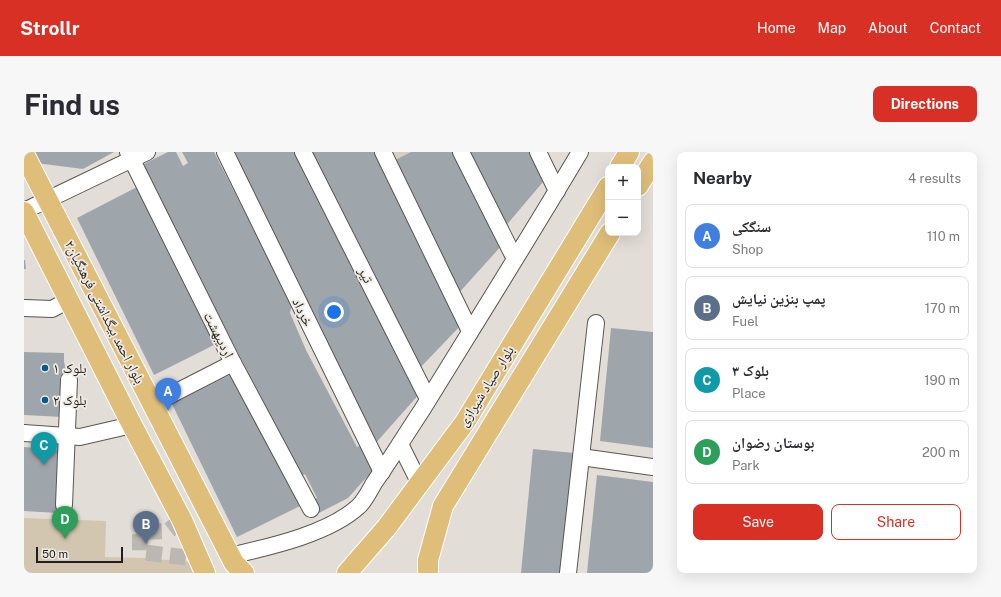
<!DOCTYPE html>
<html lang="en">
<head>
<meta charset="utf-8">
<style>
  body { margin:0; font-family:"Public Sans","Noto Naskh Arabic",sans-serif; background:#f7f7f7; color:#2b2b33 }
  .controls { position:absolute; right:12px; top:12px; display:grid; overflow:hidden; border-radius:8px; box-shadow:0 4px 16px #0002 }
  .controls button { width:36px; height:36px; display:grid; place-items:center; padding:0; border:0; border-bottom:1px solid #e1e1e2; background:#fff; color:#2b2b33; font:20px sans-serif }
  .scale { position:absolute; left:12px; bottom:10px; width:87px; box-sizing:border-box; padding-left:4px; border:2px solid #211f1d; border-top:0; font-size:11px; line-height:14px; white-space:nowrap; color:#211f1d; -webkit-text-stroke:3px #efeae3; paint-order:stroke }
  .you { position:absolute; left:310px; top:160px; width:14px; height:14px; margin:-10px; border:3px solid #fff; border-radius:50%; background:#1a73e8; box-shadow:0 0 0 6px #1a73e833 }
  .badge { display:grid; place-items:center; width:26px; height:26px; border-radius:50%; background:#d93025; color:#fff; font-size:13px; font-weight:700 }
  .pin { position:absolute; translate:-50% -33px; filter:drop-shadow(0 1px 2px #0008) }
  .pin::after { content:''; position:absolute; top:21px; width:14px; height:12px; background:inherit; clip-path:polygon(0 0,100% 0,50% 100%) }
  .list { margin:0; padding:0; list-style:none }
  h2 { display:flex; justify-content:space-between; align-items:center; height:52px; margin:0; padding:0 16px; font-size:17px }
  h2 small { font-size:13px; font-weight:400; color:#7c7c81 }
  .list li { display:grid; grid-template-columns:26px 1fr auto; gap:12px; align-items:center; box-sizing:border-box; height:64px; margin:0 8px 8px; padding:0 8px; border:1px solid #e1e1e2; border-radius:8px }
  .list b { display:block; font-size:15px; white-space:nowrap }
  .list p { margin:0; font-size:13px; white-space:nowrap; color:#7c7c81 }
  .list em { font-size:13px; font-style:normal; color:#7c7c81 }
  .actions { display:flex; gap:8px; padding:12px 16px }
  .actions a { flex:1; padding:9px 0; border:1px solid #d93025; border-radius:8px; text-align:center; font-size:14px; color:#d93025 }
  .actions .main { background:#d93025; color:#fff }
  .map { position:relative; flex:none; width:629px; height:421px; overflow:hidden; border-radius:8px }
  header { display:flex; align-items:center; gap:24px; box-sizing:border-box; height:56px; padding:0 20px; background:#d93025; color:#fff }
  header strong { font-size:19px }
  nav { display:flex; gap:22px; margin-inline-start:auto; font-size:14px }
  .intro { display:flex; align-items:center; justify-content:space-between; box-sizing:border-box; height:96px; padding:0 24px }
  h1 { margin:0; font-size:28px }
  .button { padding:10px 18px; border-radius:8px; background:#d93025; color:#fff; font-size:14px; font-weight:700 }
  main { display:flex; gap:24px; padding:0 24px }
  aside { flex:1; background:#fff; border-radius:8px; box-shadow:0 4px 16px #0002 }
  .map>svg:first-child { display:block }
  .built { fill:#d8cfc3 }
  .green { fill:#d3c6b0 }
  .building { fill:#9fa6ab }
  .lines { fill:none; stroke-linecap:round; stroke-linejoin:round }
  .minor-tunnel { stroke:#bbb7b1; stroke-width:16; stroke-dasharray:16 8; stroke-linecap:butt }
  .minor-casing { stroke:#5a5650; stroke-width:18 }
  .major-casing { stroke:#fff; stroke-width:22 }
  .minor { stroke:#fff; stroke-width:16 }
  .major { stroke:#dfbe7a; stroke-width:20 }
  .poi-dot { fill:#035a8c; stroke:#efeae3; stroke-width:1.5 }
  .labels { text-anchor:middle; stroke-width:3.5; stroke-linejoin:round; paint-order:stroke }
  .street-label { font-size:14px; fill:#211f1d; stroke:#efeae3 }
  .poi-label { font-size:14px; fill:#211f1d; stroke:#efeae3; text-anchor:start }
</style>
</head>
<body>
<header>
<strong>Strollr</strong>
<nav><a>Home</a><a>Map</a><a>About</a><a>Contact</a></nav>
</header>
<div class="intro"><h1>Find us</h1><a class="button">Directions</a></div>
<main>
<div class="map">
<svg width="629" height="421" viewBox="0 0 629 421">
  <rect width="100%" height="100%" fill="#e2ddd6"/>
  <polygon class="built" points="362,0 387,0 367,10"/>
  <polygon class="green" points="0,366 82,369 81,405 121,406 167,410 170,421 0,421"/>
  <g class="building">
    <polygon points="6,0 90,0 59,17 12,11"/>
    <polygon points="144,0 152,0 159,14 164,11 158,0 190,0 268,152 266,161 282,198 333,295 338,293 350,317 324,346 295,361 289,348 293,346 281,322 277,324 118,13"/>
    <polygon points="204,0 274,0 397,240 350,293"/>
    <polygon points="284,0 351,0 427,151 440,170 393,219"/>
    <polygon points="387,0 429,0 470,82 479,92 433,143 367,10"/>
    <polygon points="441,0 508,0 524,24 480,76"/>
    <polygon points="115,34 192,192 130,223 53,66"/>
    <polygon points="0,108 1,108 2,117 0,117"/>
    <polygon points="587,176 629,180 629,296 576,289"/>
    <polygon points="0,200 40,201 40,210 42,218 39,265 0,263"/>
    <polygon points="210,221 276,354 213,385 148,252"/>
    <polygon points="0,295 38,298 34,361 0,359"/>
    <polygon points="509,297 550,301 538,421 497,421"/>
    <polygon points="573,323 629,330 629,421 563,421"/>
  </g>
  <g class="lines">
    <polyline class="minor-tunnel" points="158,368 144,379 116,380 116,400 175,407"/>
    <defs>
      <g id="minor">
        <polyline points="104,0 209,211 287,357"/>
        <polyline points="201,0 358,320"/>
        <polyline points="279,0 404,247"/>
        <polyline points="359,0 446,179"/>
        <polyline points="437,0 491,107"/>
        <polyline points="514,0 533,39"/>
        <polyline points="0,59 123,0"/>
        <polyline points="0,156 28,157 45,148"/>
        <polyline points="129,252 209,211"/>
        <polyline points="0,281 56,285 108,273"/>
        <polyline points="376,292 396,332"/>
        <polyline points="557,305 629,315"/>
        <polyline points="40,353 45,228"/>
        <path d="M 206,404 C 245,395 305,382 335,354 C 341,348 346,338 350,331 C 367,307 382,282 398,258 C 451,172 505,86 556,0"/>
        <polyline points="544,421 572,171"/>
      </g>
      <g id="major">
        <polyline points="0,2 210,411 220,421"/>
        <polyline points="596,15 605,0"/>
        <polyline points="614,34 629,10"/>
        <polyline points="0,60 108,273 158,368 181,421"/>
        <polyline points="323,421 363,375 441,270 584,35"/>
        <polyline points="404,421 404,408 419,354 586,81"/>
      </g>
    </defs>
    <use href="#minor" class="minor-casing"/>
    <use href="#major" class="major-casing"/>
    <use href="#minor" class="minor"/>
    <use href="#major" class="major"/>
  </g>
  <g class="poi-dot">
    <circle cx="21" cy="216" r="4"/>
    <circle cx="21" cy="248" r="4"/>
  </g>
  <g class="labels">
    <g class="street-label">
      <text transform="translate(342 123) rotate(63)" y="5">تیر</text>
      <text transform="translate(81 160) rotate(63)" y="5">بلوار احمد بیگداشتی فرهنگیان۲</text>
      <text transform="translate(279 160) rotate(64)" y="5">خرداد</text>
      <text transform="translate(195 183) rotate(63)" y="5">اردیبهشت</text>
      <text transform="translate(462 234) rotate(-58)" y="5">بلوار صیاد شیرازی</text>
    </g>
    <g class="poi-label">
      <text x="29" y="221">بلوک ۱</text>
      <text x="29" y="253">بلوک ۲</text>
    </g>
  </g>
</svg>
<div class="controls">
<button>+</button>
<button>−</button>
</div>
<div class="scale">50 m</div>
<div class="you"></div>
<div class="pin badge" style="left:144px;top:259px;background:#3f7fe0">A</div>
<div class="pin badge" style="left:122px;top:392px;background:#5c6f8a">B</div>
<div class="pin badge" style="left:20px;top:313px;background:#0f9aa8">C</div>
<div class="pin badge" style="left:41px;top:387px;background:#2e9e5b">D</div>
</div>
<aside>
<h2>Nearby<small>4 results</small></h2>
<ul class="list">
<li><span class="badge" style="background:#3f7fe0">A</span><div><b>سنگکی</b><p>Shop</p></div><em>110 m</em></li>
<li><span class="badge" style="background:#5c6f8a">B</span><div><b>پمپ بنزین نیایش</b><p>Fuel</p></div><em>170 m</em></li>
<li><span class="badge" style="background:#0f9aa8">C</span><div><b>بلوک ۳</b><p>Place</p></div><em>190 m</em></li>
<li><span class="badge" style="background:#2e9e5b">D</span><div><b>بوستان رضوان</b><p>Park</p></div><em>200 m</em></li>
</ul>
<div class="actions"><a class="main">Save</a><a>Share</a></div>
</aside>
</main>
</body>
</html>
